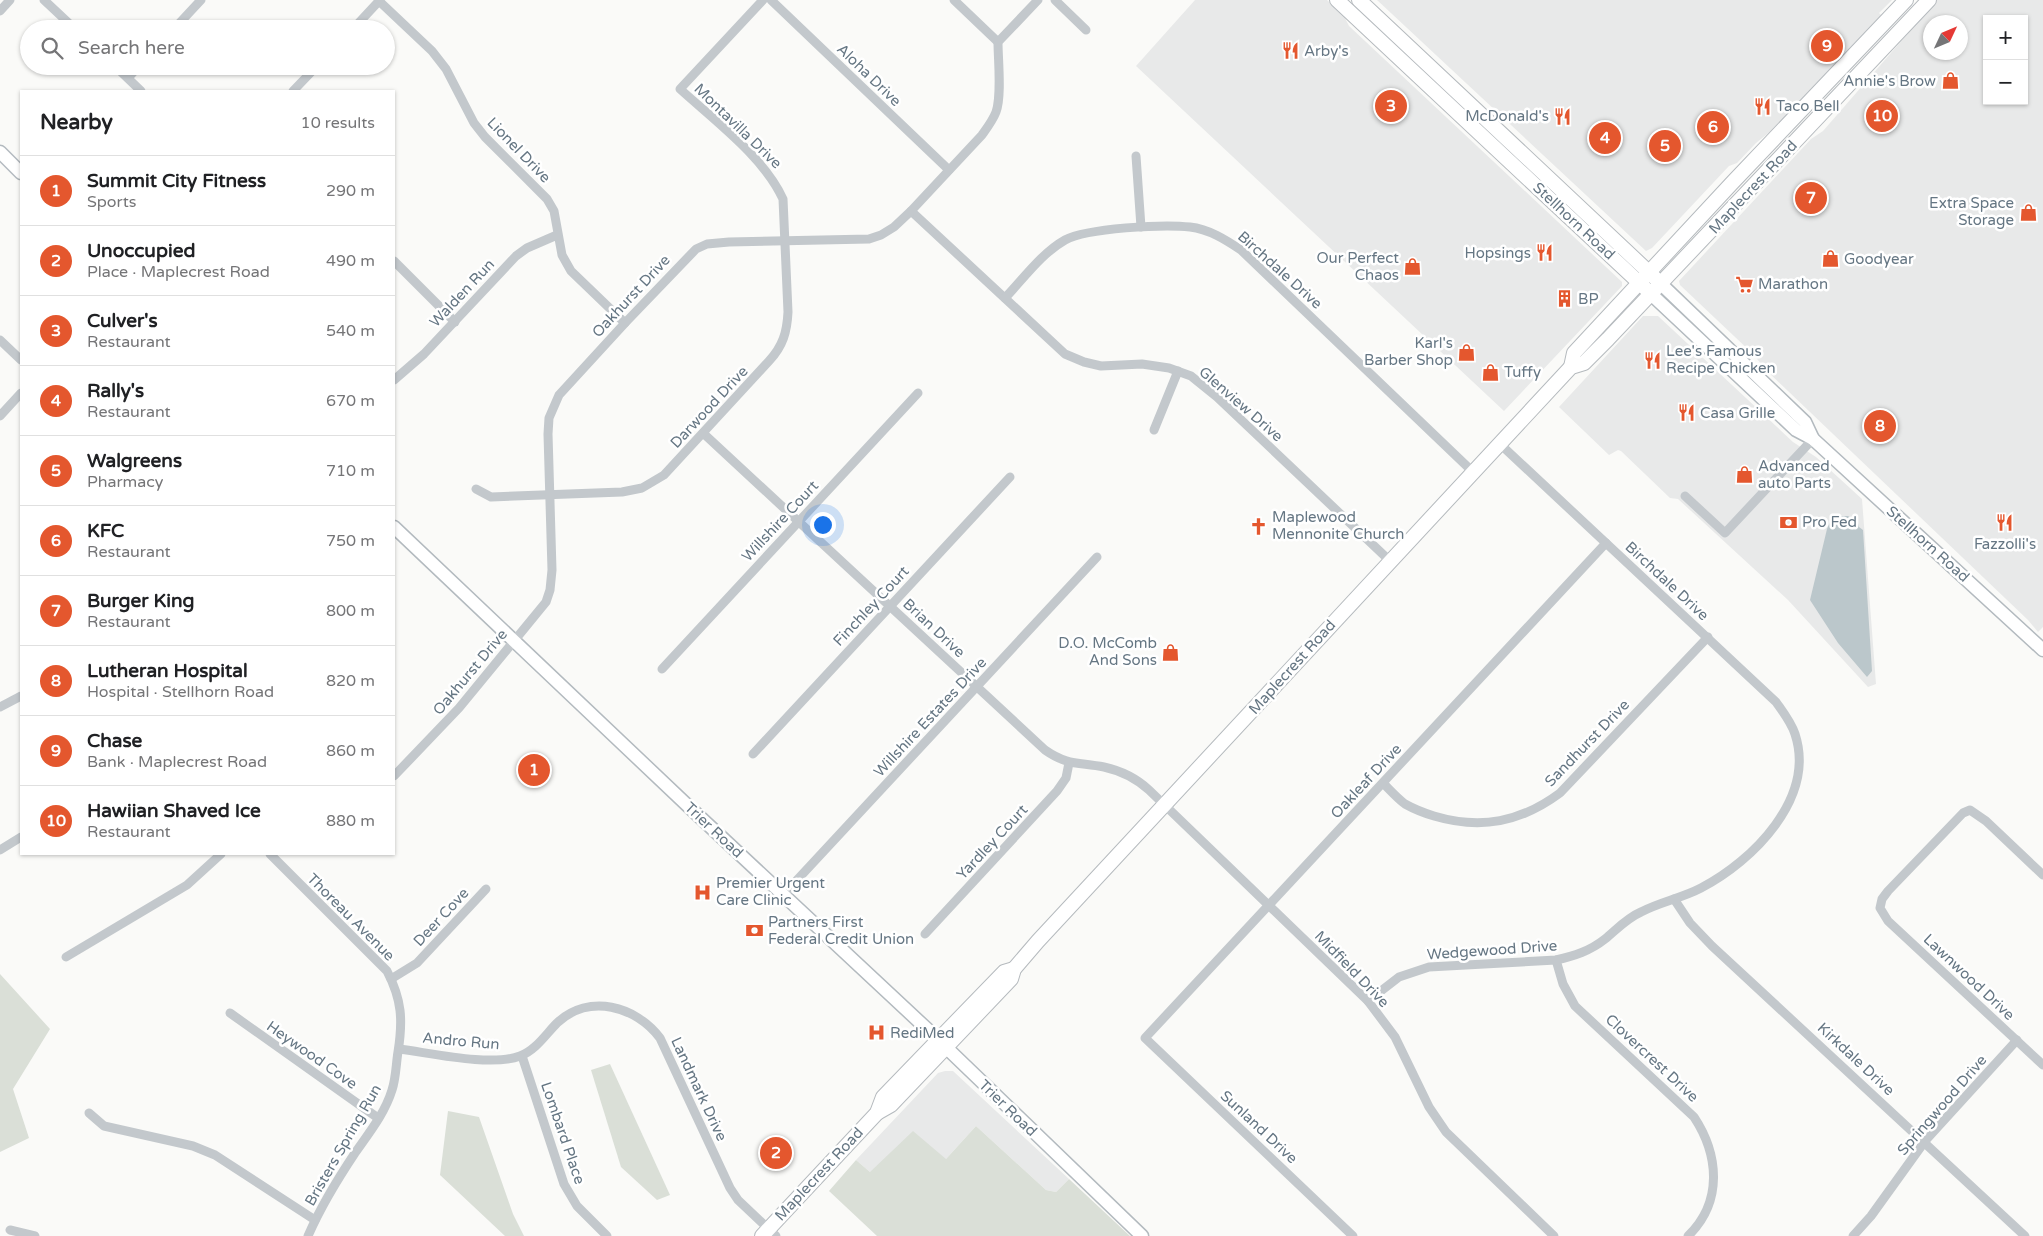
<!DOCTYPE html>
<html lang="en">
<head>
<meta charset="utf-8">
<style>
  body { margin:0; font-family:"Varela Round",sans-serif; background:#f6f6f6; color:#202124 }
  .controls { position:absolute; right:15px; top:15px; display:grid; overflow:hidden; border-radius:0px; box-shadow:0 1px 4px #0004 }
  .controls button { width:45px; height:45px; display:grid; place-items:center; padding:0; border:0; border-bottom:1px solid #e0e0e0; background:#fff; color:#202124; font:25px sans-serif }
  .compass { position:absolute; left:1923px; top:15px; width:45px; height:45px; border-radius:50%; background:#fff; box-shadow:0 1px 4px #0004; rotate:46deg }
  .you { position:absolute; left:822px; top:524px; width:18px; height:18px; margin:-12px; border:4px solid #fff; border-radius:50%; background:#1a73e8; box-shadow:0 0 0 8px #1a73e833 }
  .badge { display:grid; place-items:center; width:32px; height:32px; border-radius:50%; background:#e4572e; color:#fff; font-size:16px; font-weight:700 }
  .pin { position:absolute; translate:-50% -50%; border:2px solid #fff; box-shadow:0 1px 5px #0006 }
  .list { margin:0; padding:0; list-style:none }
  h2 { display:flex; justify-content:space-between; align-items:center; height:65px; margin:0; padding:0 20px; font-size:21px }
  h2 small { font-size:16px; font-weight:400; color:#757577 }
  .list li { display:grid; grid-template-columns:32px 1fr auto; gap:15px; align-items:center; box-sizing:border-box; height:70px; padding:0 20px; border-top:1px solid #e0e0e0 }
  .list b { display:block; font-size:19px; white-space:nowrap }
  .list p { margin:0; font-size:16px; white-space:nowrap; color:#757577 }
  .list em { font-size:16px; font-style:normal; color:#757577 }
  .icon { flex:none; width:28px; height:28px; fill:none; stroke:currentColor; stroke-width:2; stroke-linecap:round; stroke-linejoin:round }
  .map { position:relative; flex:none; width:2043px; height:1236px; overflow:hidden }
  .search { position:absolute; background:#fff; box-shadow:0 1px 4px #0004; left:20px; top:20px; width:375px; height:55px; display:flex; align-items:center; gap:12px; box-sizing:border-box; padding:0 18px; border-radius:28px; color:#757577; font-size:19px }
  .panel { position:absolute; background:#fff; box-shadow:0 1px 4px #0004; left:20px; top:90px; width:375px; height:765px; border-radius:0px }
  .map>svg:first-child { display:block }
  .built { fill:#e8e9e9; fill-rule:evenodd }
  .green { fill:#dadfd7 }
  .water { fill:#bbc7cb }
  .lines { fill:none; stroke-linecap:round; stroke-linejoin:round }
  .secondary-casing { stroke:#b3babf; stroke-width:15 }
  .primary-casing { stroke:#b5babe; stroke-width:16 }
  .street { stroke:#c3c8cc; stroke-width:9 }
  .secondary { stroke:#fff; stroke-width:12 }
  .primary { stroke:#fff; stroke-width:14 }
  .labels { text-anchor:middle; stroke-width:5; stroke-linejoin:round; paint-order:stroke }
  .poi-label { font-size:15px; fill:#657683; stroke:#fff; text-anchor:start }
  .street-label { font-size:15px; fill:#657683; stroke:#fff }
</style>
</head>
<body>
<div class="map">
<svg width="2043" height="1236" viewBox="0 0 2043 1236">
  <rect width="100%" height="100%" fill="#fafaf8"/>
  <g class="built">
    <polygon points="1195,0 1327,0 1344,16 1349,26 1622,282 1622,286 1504,411 1136,66"/>
    <polygon points="1377,0 1892,0 1879,13 1882,16 1787,118 1756,143 1737,163 1729,166 1652,248 1646,251"/>
    <path d="M 1937,0 L 2043,0 L 2043,627 L 2038,632 L 2028,620 L 1767,371 L 1753,354 L 1680,285 L 1679,281 L 1811,139 L 1823,131 ZM 1987,19 L 2024,19 L 2024,101 L 1987,101 ZM 1930,22 L 1960,22 L 1960,52 L 1930,52 Z"/>
    <polygon points="1643,316 1658,316 1793,442 1816,457 1862,499 1876,684 1868,687 1788,600 1678,499 1670,498 1621,451 1618,450 1609,455 1559,407"/>
    <polygon points="945,1071 953,1071 1069,1179 1056,1192 1046,1190 976,1126 946,1159 870,1172 856,1160 938,1073"/>
  </g>
  <g class="green">
    <polygon points="0,974 50,1029 13,1089 29,1138 0,1152"/>
    <polygon points="610,1064 670,1195 657,1200 621,1167 591,1070"/>
    <polygon points="448,1111 479,1117 513,1214 524,1236 505,1236 440,1175"/>
    <polygon points="976,1126 1046,1190 1056,1192 1069,1179 1130,1236 877,1236 829,1191 856,1160 870,1172 913,1131 946,1159"/>
  </g>
  <polygon class="water" points="1839,516 1848,516 1858,523 1859,527 1863,530 1872,671 1867,677 1838,643 1810,600 1827,529 1831,520 1838,518"/>
  <g class="lines">
    <defs>
      <g id="secondary">
        <polyline points="0,152 21,173"/>
        <polyline points="1661,284 1805,422 1813,439"/>
        <polyline points="1651,294 1796,430 1813,439 2043,650"/>
        <polyline points="394,527 687,805 927,1029 1142,1236"/>
      </g>
      <g id="primary">
        <polyline points="1337,0 1647,290"/>
        <polyline points="1359,0 1655,278"/>
        <polyline points="1571,367 1574,353 1732,183 1906,0"/>
        <polyline points="877,1113 891,1105 1011,979 1014,969 1038,941 1571,367 1584,363 1608,339 1929,0"/>
        <polyline points="762,1236 877,1113 883,1097 1004,972 1014,969"/>
      </g>
    </defs>
    <use href="#secondary" class="secondary-casing"/>
    <use href="#primary" class="primary-casing"/>
    <g class="street">
      <polyline points="44,0 75,29"/>
      <polyline points="771,0 949,170"/>
      <polyline points="954,0 998,42"/>
      <polyline points="1055,0 1086,30"/>
      <polyline points="379,1 432,51 446,69 474,123 485,137 547,199 554,211 562,255 571,271 625,323"/>
      <polyline points="0,11 10,0"/>
      <polyline points="174,29 201,0"/>
      <polyline points="353,29 380,0"/>
      <polyline points="115,66 141,91"/>
      <polyline points="128,78 139,66"/>
      <polyline points="293,91 317,66"/>
      <polyline points="1136,156 1141,227"/>
      <polyline points="911,211 1065,354 1084,362 1101,366 1142,364 1169,368 1191,376 1217,397 1390,561"/>
      <polyline points="394,261 455,322"/>
      <path d="M 1005,298 C 1024,278 1042,253 1065,240 C 1087,228 1164,224 1190,227 C 1209,229 1226,240 1241,250 L 1473,472"/>
      <polyline points="0,340 21,360"/>
      <polyline points="394,380 424,354 516,256 527,248 557,235"/>
      <polyline points="0,416 21,393"/>
      <polyline points="1154,430 1178,371"/>
      <path d="M 703,433 L 1045,750 C 1068,766 1079,762 1104,767 C 1122,771 1136,778 1149,790 L 1368,1001 L 1395,1037 L 1429,1107 L 1446,1132 L 1554,1236"/>
      <path d="M 476,489 L 491,497 L 622,492 L 642,488 L 664,475 L 769,361 C 783,346 787,332 788,312 L 783,199 C 764,157 714,120 680,89 L 763,0"/>
      <polyline points="1685,496 1725,533 1813,439"/>
      <polyline points="662,669 918,393"/>
      <polyline points="0,707 21,696"/>
      <polyline points="753,754 1010,477"/>
      <path d="M 394,776 L 459,708 L 546,602 L 550,590 L 552,570 L 548,434 L 549,418 L 559,395 L 625,323 L 696,249 L 707,244 L 729,242 L 869,239 L 881,235 L 894,227 L 911,211 L 982,135 C 987,128 993,120 996,112 C 1002,96 998,60 998,42 L 1038,0"/>
      <path d="M 1383,783 C 1390,790 1397,798 1405,804 C 1414,809 1424,813 1434,816 C 1481,830 1521,822 1560,793 L 1708,637"/>
      <polyline points="0,850 21,837"/>
      <path d="M 270,854 L 387,971 C 402,1000 403,1020 398,1052 C 396,1064 396,1078 392,1090 C 385,1113 369,1133 355,1153 C 337,1180 321,1206 308,1236"/>
      <polyline points="2043,875 1986,821 1970,810 1963,813 1888,891 1882,899 1880,908 1888,921 2043,1065"/>
      <polyline points="784,894 1097,557"/>
      <polyline points="1674,899 1690,923 1712,946 2025,1236"/>
      <polyline points="925,934 1057,791 1066,778 1069,763"/>
      <polyline points="66,957 187,885 221,854"/>
      <path d="M 1556,960 L 1563,984 L 1575,1006 L 1694,1117 C 1719,1155 1723,1202 1688,1236"/>
      <polyline points="391,979 417,963 486,889"/>
      <path d="M 1368,1001 L 1399,977 L 1429,967 L 1556,960 C 1574,956 1590,951 1605,939 C 1617,929 1627,918 1641,912 C 1660,902 1682,898 1701,888 C 1753,861 1816,798 1795,734 C 1791,722 1783,712 1776,702 L 1500,444"/>
      <polyline points="230,1013 378,1118"/>
      <path d="M 399,1049 C 431,1053 491,1067 520,1056 C 536,1050 546,1034 557,1023 C 589,993 636,1006 660,1038 L 730,1188 L 738,1200 L 776,1236"/>
      <polyline points="522,1056 564,1184 577,1206 607,1236"/>
      <polyline points="89,1113 104,1126 193,1146 215,1155 315,1220"/>
      <polyline points="10,1230 35,1236"/>
      <polyline points="1353,1236 1145,1038 1606,543"/>
      <polyline points="1853,1236 1871,1216 1925,1141 2017,1040"/>
    </g>
    <use href="#secondary" class="secondary"/>
    <use href="#primary" class="primary"/>
  </g>
  <defs>
    <symbol id="restaurant-bare" viewBox="-9 -9 18 18"><path d="M-5-6h1v4h1v-4h1v4h1v-4h1v5L-1.5 .5V6h-2V.5L-5-1ZM5-6V6H3V1.5H1.5Q1.5-4 5-6Z" fill="#e4572e" stroke="#fff" stroke-width="2.5" paint-order="stroke"/></symbol>
    <symbol id="shop-bare" viewBox="-9 -9 18 18"><path d="M-5-2.5h2.3a2.7 3.5 0 0 1 5.4 0H5L5.5 6h-11ZM-1.5-2.5h3a1.5 2.3 0 0 0-3 0Z" fill="#e4572e" stroke="#fff" stroke-width="2.5" paint-order="stroke"/></symbol>
    <symbol id="supermarket-bare" viewBox="-9 -9 18 18"><path d="M-6-5.5h2.5l.6 2H6L4.5 2H-2.5L-4.4-4H-6ZM-1.5 3.2a1.3 1.3 0 1 0 .1 0ZM3 3.2a1.3 1.3 0 1 0 .1 0Z" fill="#e4572e" stroke="#fff" stroke-width="2.5" paint-order="stroke"/></symbol>
    <symbol id="building-bare" viewBox="-9 -9 18 18"><path d="M-4-6H4V6H1V3H-1V6H-4ZM-2.5-4.3h1.7v1.8h-1.7ZM.8-4.3h1.7v1.8H.8ZM-2.5-1h1.7V.8h-1.7ZM.8-1h1.7V.8H.8Z" fill="#e4572e" stroke="#fff" stroke-width="2.5" paint-order="stroke"/></symbol>
    <symbol id="bank-bare" viewBox="-9 -9 18 18"><path d="M-6-4H6V4H-6ZM0-2.3a2.3 2.3 0 1 0 0 4.6a2.3 2.3 0 1 0 0-4.6Z" fill="#e4572e" stroke="#fff" stroke-width="2.5" paint-order="stroke"/></symbol>
    <symbol id="church-bare" viewBox="-9 -9 18 18"><path d="M-1.2-6h2.4v3.5h3.3v2.4h-3.3V6h-2.4V-.1h-3.3v-2.4h3.3Z" fill="#e4572e" stroke="#fff" stroke-width="2.5" paint-order="stroke"/></symbol>
    <symbol id="hospital-bare" viewBox="-9 -9 18 18"><path d="M-5-5h3v3.5h4V-5h3V5h-3V1.5h-4V5h-3Z" fill="#e4572e" stroke="#fff" stroke-width="2.5" paint-order="stroke"/></symbol>
  </defs>
  <g fill-rule="evenodd">
    <use href="#restaurant-bare" x="1278" y="38" width="25" height="25"/>
    <use href="#shop-bare" x="1938" y="68" width="25" height="25"/>
    <use href="#restaurant-bare" x="1750" y="94" width="25" height="25"/>
    <use href="#restaurant-bare" x="1550" y="104" width="25" height="25"/>
    <use href="#shop-bare" x="2016" y="200" width="25" height="25"/>
    <use href="#restaurant-bare" x="1532" y="240" width="25" height="25"/>
    <use href="#shop-bare" x="1818" y="246" width="25" height="25"/>
    <use href="#shop-bare" x="1400" y="254" width="25" height="25"/>
    <use href="#supermarket-bare" x="1732" y="272" width="25" height="25"/>
    <use href="#building-bare" x="1552" y="286" width="25" height="25"/>
    <use href="#shop-bare" x="1454" y="340" width="25" height="25"/>
    <use href="#restaurant-bare" x="1640" y="348" width="25" height="25"/>
    <use href="#shop-bare" x="1478" y="360" width="25" height="25"/>
    <use href="#restaurant-bare" x="1674" y="400" width="25" height="25"/>
    <use href="#shop-bare" x="1732" y="462" width="25" height="25"/>
    <use href="#bank-bare" x="1776" y="510" width="25" height="25"/>
    <use href="#restaurant-bare" x="1992" y="510" width="25" height="25"/>
    <use href="#church-bare" x="1246" y="514" width="25" height="25"/>
    <use href="#shop-bare" x="1158" y="640" width="25" height="25"/>
    <use href="#hospital-bare" x="690" y="880" width="25" height="25"/>
    <use href="#bank-bare" x="742" y="918" width="25" height="25"/>
    <use href="#hospital-bare" x="864" y="1020" width="25" height="25"/>
  </g>
  <g class="labels">
    <g class="poi-label">
      <text x="1304" y="56">Arby's</text>
      <text x="1936" y="86" text-anchor="end">Annie's Brow</text>
      <text x="1776" y="111">Taco Bell</text>
      <text x="1549" y="121" text-anchor="end">McDonald's</text>
      <text x="2014" y="208" text-anchor="end">Extra Space<tspan x="2014" dy="17">Storage</tspan></text>
      <text x="1531" y="258" text-anchor="end">Hopsings</text>
      <text x="1399" y="263" text-anchor="end">Our Perfect<tspan x="1399" dy="17">Chaos</tspan></text>
      <text x="1844" y="264">Goodyear</text>
      <text x="1758" y="289">Marathon</text>
      <text x="1578" y="304">BP</text>
      <text x="1453" y="348" text-anchor="end">Karl's<tspan x="1453" dy="17">Barber Shop</tspan></text>
      <text x="1666" y="356">Lee's Famous<tspan x="1666" dy="17">Recipe Chicken</tspan></text>
      <text x="1504" y="377">Tuffy</text>
      <text x="1700" y="418">Casa Grille</text>
      <text x="1758" y="471">Advanced<tspan x="1758" dy="17">auto Parts</tspan></text>
      <text x="1272" y="522">Maplewood<tspan x="1272" dy="17">Mennonite Church</tspan></text>
      <text x="1802" y="527">Pro Fed</text>
      <text x="2005" y="549" text-anchor="middle">Fazzolli's</text>
      <text x="1157" y="648" text-anchor="end">D.O. McComb<tspan x="1157" dy="17">And Sons</tspan></text>
      <text x="716" y="888">Premier Urgent<tspan x="716" dy="17">Care Clinic</tspan></text>
      <text x="768" y="927">Partners First<tspan x="768" dy="17">Federal Credit Union</tspan></text>
      <text x="890" y="1038">RediMed</text>
    </g>
    <g class="street-label">
      <text transform="translate(869 75) rotate(44)" y="5">Aloha Drive</text>
      <text transform="translate(738 126) rotate(44)" y="5">Montavilla Drive</text>
      <text transform="translate(519 150) rotate(46)" y="5">Lionel Drive</text>
      <text transform="translate(1753 187) rotate(-47)" y="5">Maplecrest Road</text>
      <text transform="translate(1574 221) rotate(43)" y="5">Stellhorn Road</text>
      <text transform="translate(1280 270) rotate(42)" y="5">Birchdale Drive</text>
      <text transform="translate(462 293) rotate(-47)" y="5">Walden Run</text>
      <text transform="translate(631 296) rotate(-47)" y="5">Oakhurst Drive</text>
      <text transform="translate(1241 404) rotate(41)" y="5">Glenview Drive</text>
      <text transform="translate(709 407) rotate(-47)" y="5">Darwood Drive</text>
      <text transform="translate(780 521) rotate(-47)" y="5">Willshire Court</text>
      <text transform="translate(1928 544) rotate(42)" y="5">Stellhorn Road</text>
      <text transform="translate(1667 581) rotate(43)" y="5">Birchdale Drive</text>
      <text transform="translate(871 606) rotate(-47)" y="5">Finchley Court</text>
      <text transform="translate(934 628) rotate(43)" y="5">Brian Drive</text>
      <text transform="translate(1292 667) rotate(-48)" y="5">Maplecrest Road</text>
      <text transform="translate(470 672) rotate(-50)" y="5">Oakhurst Drive</text>
      <text transform="translate(930 717) rotate(-47)" y="5">Willshire Estates Drive</text>
      <text transform="translate(1587 743) rotate(-46)" y="5">Sandhurst Drive</text>
      <text transform="translate(1366 781) rotate(-47)" y="5">Oakleaf Drive</text>
      <text transform="translate(714 830) rotate(43)" y="5">Trier Road</text>
      <text transform="translate(992 842) rotate(-47)" y="5">Yardley Court</text>
      <text transform="translate(351 917) rotate(45)" y="5">Thoreau Avenue</text>
      <text transform="translate(441 917) rotate(-47)" y="5">Deer Cove</text>
      <text transform="translate(1492 950) rotate(-4)" y="5">Wedgewood Drive</text>
      <text transform="translate(1352 969) rotate(46)" y="5">Midfield Drive</text>
      <text transform="translate(1969 977) rotate(43)" y="5">Lawnwood Drive</text>
      <text transform="translate(461 1041) rotate(5)" y="5">Andro Run</text>
      <text transform="translate(312 1055) rotate(35)" y="5">Heywood Cove</text>
      <text transform="translate(1652 1058) rotate(43)" y="5">Clovercrest Drive</text>
      <text transform="translate(1856 1059) rotate(43)" y="5">Kirkdale Drive</text>
      <text transform="translate(699 1089) rotate(65)" y="5">Landmark Drive</text>
      <text transform="translate(1942 1105) rotate(-49)" y="5">Springwood Drive</text>
      <text transform="translate(1008 1108) rotate(44)" y="5">Trier Road</text>
      <text transform="translate(1259 1127) rotate(43)" y="5">Sunland Drive</text>
      <text transform="translate(563 1133) rotate(71)" y="5">Lombard Place</text>
      <text transform="translate(343 1145) rotate(-60)" y="5">Bristers Spring Run</text>
      <text transform="translate(819 1174) rotate(-47)" y="5">Maplecrest Road</text>
    </g>
  </g>
</svg>
<div class="controls">
<button>+</button>
<button>−</button>
</div>
<svg class="compass" viewBox="-18 -18 36 36"><path d="M0-13l5 13h-10z" fill="#e53935"/><path d="M0 13l5-13h-10z" fill="#757577"/></svg>
<div class="you"></div>
<div class="pin badge" style="left:534px;top:770px">1</div>
<div class="pin badge" style="left:776px;top:1153px">2</div>
<div class="pin badge" style="left:1391px;top:106px">3</div>
<div class="pin badge" style="left:1605px;top:138px">4</div>
<div class="pin badge" style="left:1665px;top:146px">5</div>
<div class="pin badge" style="left:1713px;top:127px">6</div>
<div class="pin badge" style="left:1811px;top:198px">7</div>
<div class="pin badge" style="left:1880px;top:426px">8</div>
<div class="pin badge" style="left:1827px;top:46px">9</div>
<div class="pin badge" style="left:1882px;top:116px">10</div>
<div class="search"><svg class="icon" aria-label="search" viewBox="0 0 24 24"><circle cx="10" cy="10" r="6"/><path d="M15 15l6 6"/></svg>Search here</div>
<section class="panel">
<h2>Nearby<small>10 results</small></h2>
<ul class="list">
<li><span class="badge">1</span><div><b>Summit City Fitness</b><p>Sports</p></div><em>290 m</em></li>
<li><span class="badge">2</span><div><b>Unoccupied</b><p>Place · Maplecrest Road</p></div><em>490 m</em></li>
<li><span class="badge">3</span><div><b>Culver's</b><p>Restaurant</p></div><em>540 m</em></li>
<li><span class="badge">4</span><div><b>Rally's</b><p>Restaurant</p></div><em>670 m</em></li>
<li><span class="badge">5</span><div><b>Walgreens</b><p>Pharmacy</p></div><em>710 m</em></li>
<li><span class="badge">6</span><div><b>KFC</b><p>Restaurant</p></div><em>750 m</em></li>
<li><span class="badge">7</span><div><b>Burger King</b><p>Restaurant</p></div><em>800 m</em></li>
<li><span class="badge">8</span><div><b>Lutheran Hospital</b><p>Hospital · Stellhorn Road</p></div><em>820 m</em></li>
<li><span class="badge">9</span><div><b>Chase</b><p>Bank · Maplecrest Road</p></div><em>860 m</em></li>
<li><span class="badge">10</span><div><b>Hawiian Shaved Ice</b><p>Restaurant</p></div><em>880 m</em></li>
</ul>
</section>
</div>
</body>
</html>
